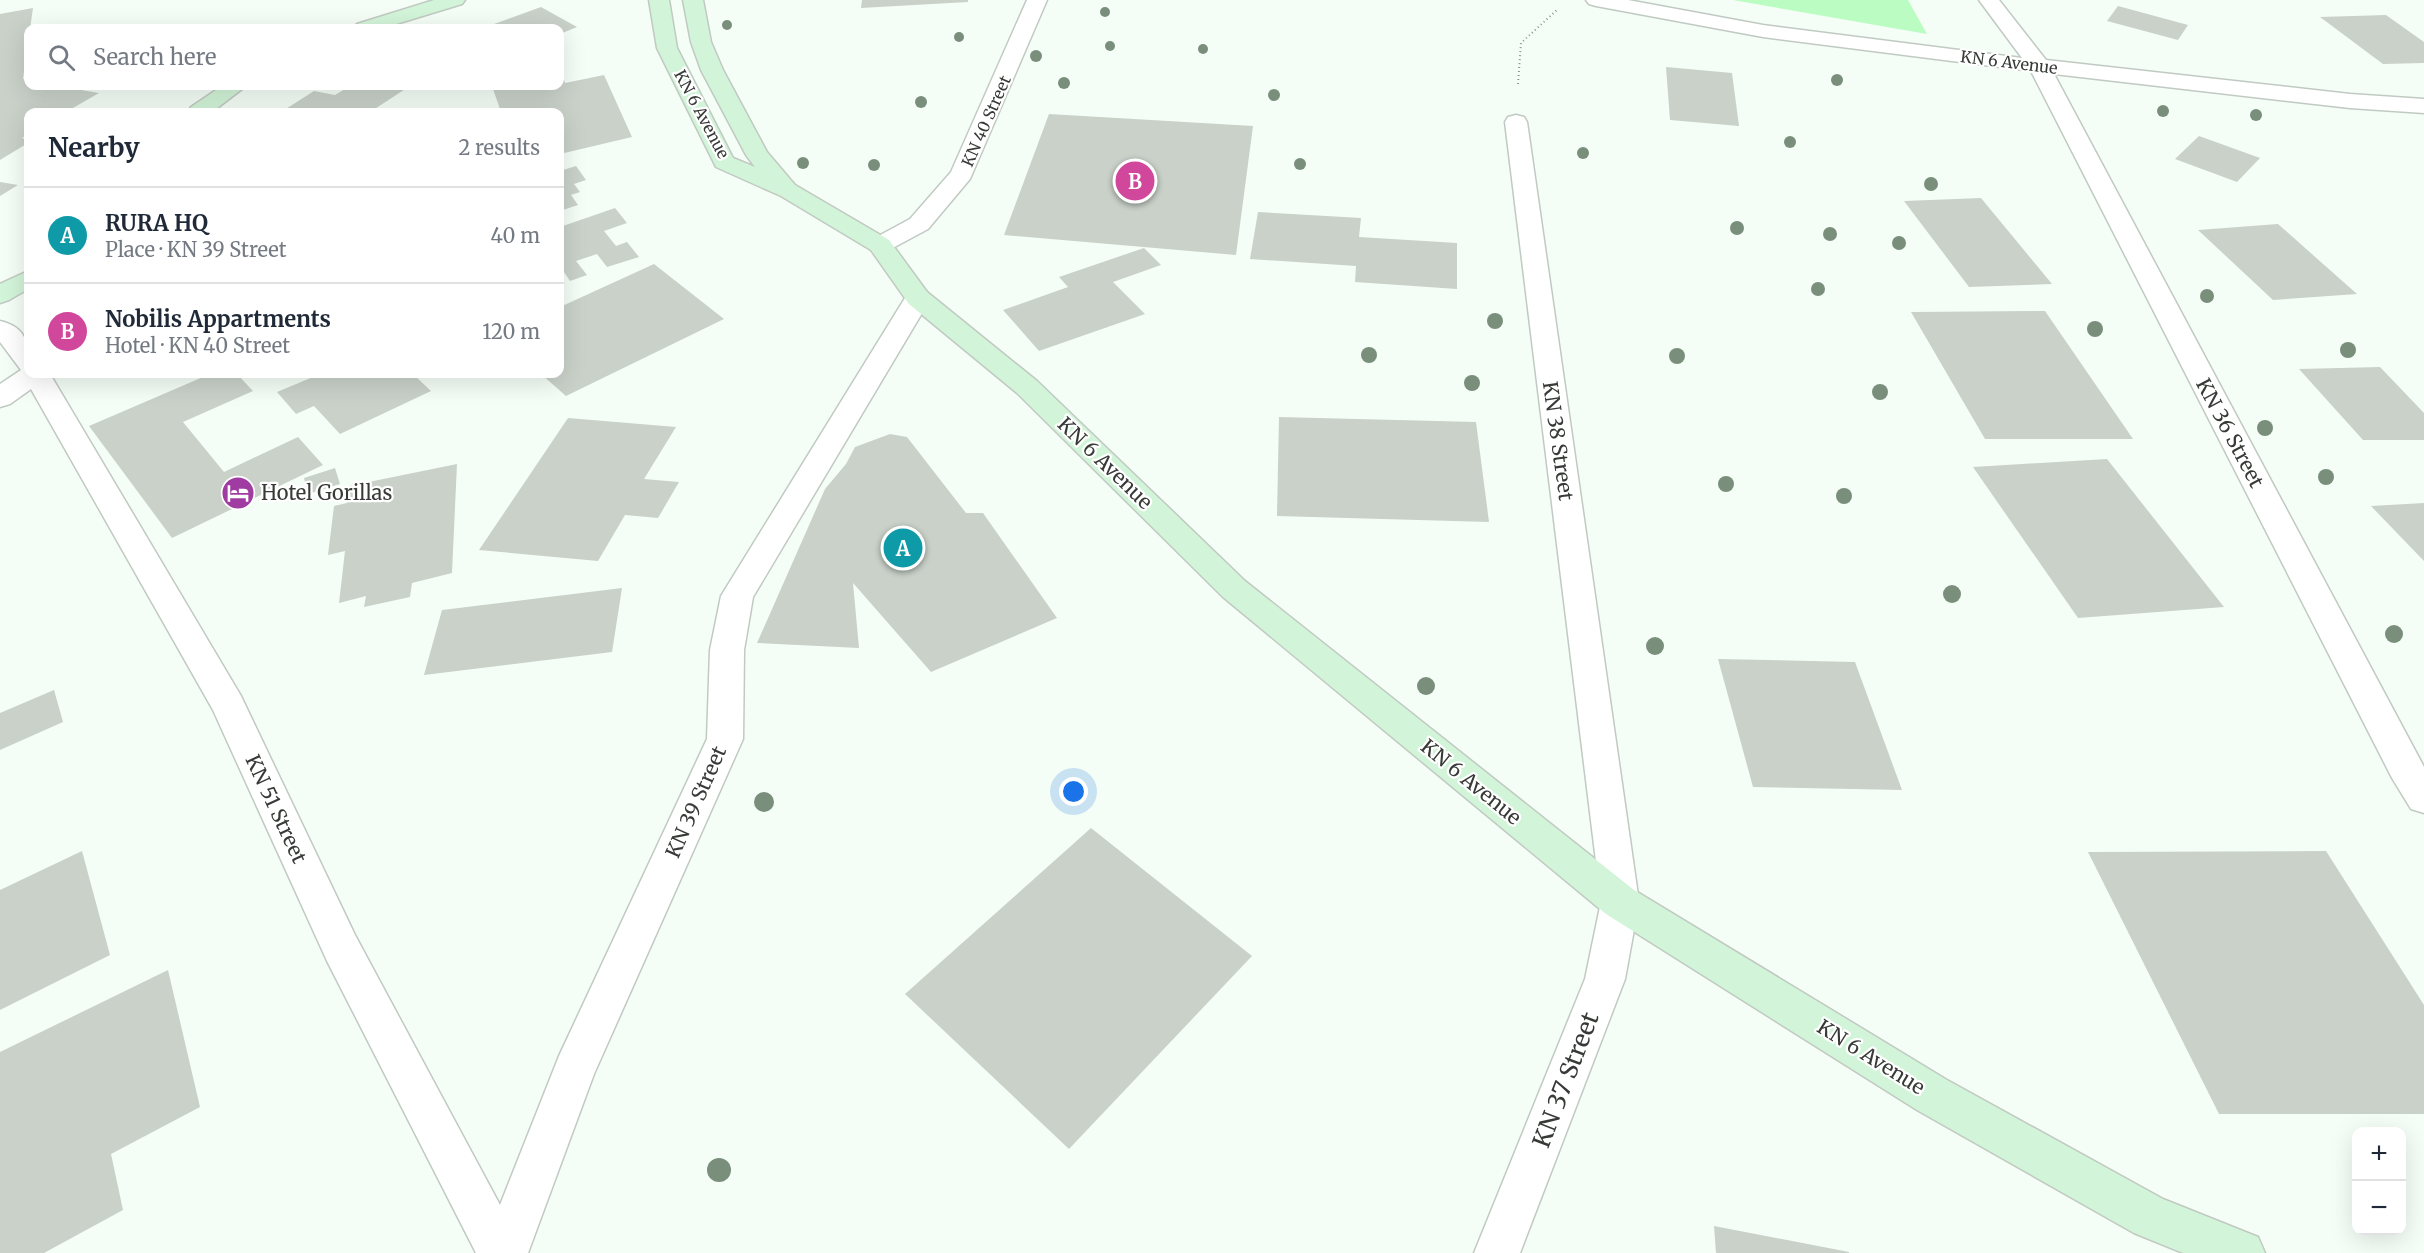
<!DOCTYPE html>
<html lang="en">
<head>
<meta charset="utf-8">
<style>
  body { margin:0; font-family:Merriweather,serif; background:#f2f2f3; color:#1f2937 }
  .controls { position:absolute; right:18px; bottom:18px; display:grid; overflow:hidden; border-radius:12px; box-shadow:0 6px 24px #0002 }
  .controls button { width:54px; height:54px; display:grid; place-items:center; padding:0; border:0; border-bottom:2px solid #e0e1e3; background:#fff; color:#1f2937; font:30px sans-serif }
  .you { position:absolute; left:1074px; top:792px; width:21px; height:21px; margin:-15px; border:4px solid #fff; border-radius:50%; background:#1a73e8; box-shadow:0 0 0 9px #1a73e833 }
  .badge { display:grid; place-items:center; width:39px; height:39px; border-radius:50%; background:#a03ca1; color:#fff; font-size:20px; font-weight:700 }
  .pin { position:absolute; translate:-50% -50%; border:3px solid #fff; box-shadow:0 2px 6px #0006 }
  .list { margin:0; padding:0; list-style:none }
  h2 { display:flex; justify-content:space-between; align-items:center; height:78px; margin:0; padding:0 24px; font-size:26px }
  h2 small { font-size:20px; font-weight:400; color:#747a83 }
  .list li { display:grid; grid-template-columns:39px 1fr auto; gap:18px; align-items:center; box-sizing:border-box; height:96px; padding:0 24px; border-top:2px solid #e0e1e3 }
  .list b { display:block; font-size:22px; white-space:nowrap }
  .list p { margin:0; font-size:20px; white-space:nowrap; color:#747a83 }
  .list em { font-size:20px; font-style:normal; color:#747a83 }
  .icon { flex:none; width:33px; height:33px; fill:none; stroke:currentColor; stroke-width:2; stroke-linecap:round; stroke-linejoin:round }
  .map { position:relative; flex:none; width:2424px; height:1253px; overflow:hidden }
  .search { position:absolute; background:#fff; box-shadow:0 6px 24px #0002; left:24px; top:24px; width:540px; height:66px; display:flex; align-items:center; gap:15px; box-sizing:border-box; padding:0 21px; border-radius:12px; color:#747a83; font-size:22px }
  .panel { position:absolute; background:#fff; box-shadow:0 6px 24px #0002; left:24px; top:108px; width:540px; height:270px; border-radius:12px }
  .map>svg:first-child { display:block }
  .green { fill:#bafcc1 }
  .building { fill:#c9d1c9 }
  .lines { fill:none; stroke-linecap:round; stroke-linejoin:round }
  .street-casing { stroke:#c1cac2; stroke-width:3 }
  .secondary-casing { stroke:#c1cac2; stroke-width:3 }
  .path { stroke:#8f948f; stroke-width:2; stroke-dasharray:1 3; stroke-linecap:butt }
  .street { fill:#fff; fill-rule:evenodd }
  .secondary { fill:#d2f4d8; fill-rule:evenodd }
  .tree { fill:#798f7c }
  .labels { text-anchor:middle; stroke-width:4.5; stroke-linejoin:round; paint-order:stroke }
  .far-street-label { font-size:16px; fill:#373a37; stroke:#fff }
  .street-label { font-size:20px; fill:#373a37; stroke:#fff }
  .poi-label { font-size:20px; fill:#373a37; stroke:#fff; text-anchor:start }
  .near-street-label { font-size:24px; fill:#373a37; stroke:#fff }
</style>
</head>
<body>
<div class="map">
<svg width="2424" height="1253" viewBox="0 0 2424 1253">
  <rect width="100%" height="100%" fill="#f5fef6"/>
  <polygon class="green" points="1733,0 1908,0 1927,34"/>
  <g class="building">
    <polygon points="862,0 968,0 968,2 861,8"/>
    <polygon points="2118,6 2188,25 2178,40 2107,21"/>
    <polygon points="541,7 577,27 560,34 560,28 483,28"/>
    <polygon points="33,8 23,79 28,80 28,86 58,86 99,93 66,112 28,112 28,134 22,138 28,140 28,143 0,160 0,14"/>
    <polygon points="2386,15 2424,42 2424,63 2383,64 2320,17"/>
    <polygon points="1666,67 1732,73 1739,126 1670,120"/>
    <polygon points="560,69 565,83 604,75 632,137 560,154 560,112 501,112 492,86 560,86"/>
    <polygon points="350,86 410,86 370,112 281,112 314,91 335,95"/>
    <polygon points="1049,114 1253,126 1236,255 1004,235"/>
    <polygon points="2199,136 2260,158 2237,182 2175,159"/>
    <polygon points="576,166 586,180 574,184 580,192 571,195 578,205 560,211 560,171"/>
    <polygon points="0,182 18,185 0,196"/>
    <polygon points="1981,198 2052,284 1969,287 1904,201"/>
    <polygon points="615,208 627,223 604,231 616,246 627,242 639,257 607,267 597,254 576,261 587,275 570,281 560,266 560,227"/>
    <polygon points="1258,212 1361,218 1359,237 1457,243 1457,289 1355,282 1356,266 1250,259"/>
    <polygon points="2278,224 2357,294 2273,300 2198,230"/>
    <polygon points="1144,248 1161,265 1113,282 1145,314 1039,351 1003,310 1068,287 1059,277"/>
    <polygon points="654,264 724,319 566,396 541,374 560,374 560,307"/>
    <polygon points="2045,311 2133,439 1985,439 1911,312"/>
    <polygon points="2380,367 2424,413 2424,440 2363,440 2299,369"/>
    <polygon points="210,374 237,374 253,391 183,422 224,472 298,437 323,465 172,538 89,426"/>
    <polygon points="310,374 413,374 431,391 340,434 314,406 296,414 277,392 313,377"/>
    <polygon points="1279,417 1476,422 1489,522 1277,516"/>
    <polygon points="568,418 676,427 644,479 679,482 658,518 625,515 598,561 479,550"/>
    <polygon points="890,434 907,437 966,513 983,513 1057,618 931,672 853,583 859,648 757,643 825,489 846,464 855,447"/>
    <polygon points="2107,459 2224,607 2078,618 1973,467"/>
    <polygon points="457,464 452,573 412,583 410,597 364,607 366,596 339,603 345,551 328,555 334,506 347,503 349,486"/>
    <polygon points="335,468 340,484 308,494 304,478"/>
    <polygon points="2424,503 2424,561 2371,506"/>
    <polygon points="622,588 612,652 424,675 442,610"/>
    <polygon points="1718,659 1855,662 1902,790 1753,787"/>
    <polygon points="54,690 63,722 0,750 0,713"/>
    <polygon points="1091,828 1252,956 1069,1149 905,994"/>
    <polygon points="82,851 110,955 0,1010 0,890"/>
    <polygon points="2326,851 2424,1005 2424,1114 2219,1114 2088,852"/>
    <polygon points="168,970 200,1107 111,1154 123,1210 44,1253 0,1253 0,1052"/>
    <polygon points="1714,1226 1849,1252 1849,1253 1716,1253"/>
  </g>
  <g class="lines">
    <defs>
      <g id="street">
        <polygon points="1027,0 1047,0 970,179 928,229 889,250 880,252 871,250 868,245 871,240 910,219 951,172"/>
        <polygon points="1586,0 1628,0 1763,25 2022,58 1979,0 1999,0 2046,60 2350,94 2424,99 2424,113 2350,108 2054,74 2424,767 2424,813 2411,809 2392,778 2031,71 1763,37 1596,6 1589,4"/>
        <polygon points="1516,115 1524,117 1527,122 1639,902 1625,979 1520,1253 1474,1253 1585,979 1601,902 1505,122 1508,117"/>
        <path d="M 918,290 L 927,292 L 931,298 L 753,597 L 744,650 L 743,739 L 594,1074 L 528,1253 L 476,1253 L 327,961 L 213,710 L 31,389 L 10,404 L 0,407 L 0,384 L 21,370 L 0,342 L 0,321 C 30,328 28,347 28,374 L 50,374 L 241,696 L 355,935 L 500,1205 L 559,1056 L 707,739 L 710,650 L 721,596 L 905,298 L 909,292 Z"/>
      </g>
      <g id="secondary">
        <polygon points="434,0 465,0 462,4 383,28 354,28 357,24"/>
        <polygon points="649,0 669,0 677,48 733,158 755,167 746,155 701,70 691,42 683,0 703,0 711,42 723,70 767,152 795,185 889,240 927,292 1037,381 1245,581 1634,890 1947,1080 2163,1199 2258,1237 2265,1253 2183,1253 2134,1233 1917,1110 1606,914 1223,597 1017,393 909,304 871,250 781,196 716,167 657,48"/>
        <polygon points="222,86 246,86 212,112 188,112 191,107"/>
        <polygon points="28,271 28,289 9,300 0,303 0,284"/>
      </g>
    </defs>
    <use href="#street" class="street-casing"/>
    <use href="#secondary" class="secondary-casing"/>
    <polyline class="path" points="1518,84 1521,43 1558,9"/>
    <use href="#street" class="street"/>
    <use href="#secondary" class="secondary"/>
  </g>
  <g class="tree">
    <circle cx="1105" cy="12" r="5"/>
    <circle cx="727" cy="25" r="5"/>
    <circle cx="959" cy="37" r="5"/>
    <circle cx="1110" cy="46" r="5"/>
    <circle cx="1203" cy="49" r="5"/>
    <circle cx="1036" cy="56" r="6"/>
    <circle cx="1837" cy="80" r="6"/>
    <circle cx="1064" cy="83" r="6"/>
    <circle cx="1274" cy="95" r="6"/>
    <circle cx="921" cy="102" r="6"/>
    <circle cx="2163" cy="111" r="6"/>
    <circle cx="2256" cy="115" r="6"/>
    <circle cx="1790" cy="142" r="6"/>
    <circle cx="1583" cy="153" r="6"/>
    <circle cx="803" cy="163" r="6"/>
    <circle cx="1300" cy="164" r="6"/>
    <circle cx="874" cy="165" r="6"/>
    <circle cx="1931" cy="184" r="7"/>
    <circle cx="1737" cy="228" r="7"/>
    <circle cx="1830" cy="234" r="7"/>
    <circle cx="1899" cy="243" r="7"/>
    <circle cx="1818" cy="289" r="7"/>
    <circle cx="2207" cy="296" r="7"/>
    <circle cx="1495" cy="321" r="8"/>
    <circle cx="2095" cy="329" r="8"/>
    <circle cx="2348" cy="350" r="8"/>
    <circle cx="1369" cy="355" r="8"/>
    <circle cx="1677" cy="356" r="8"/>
    <circle cx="1472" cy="383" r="8"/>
    <circle cx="1880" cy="392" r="8"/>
    <circle cx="2265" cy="428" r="8"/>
    <circle cx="2326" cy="477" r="8"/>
    <circle cx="1726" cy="484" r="8"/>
    <circle cx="1844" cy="496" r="8"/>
    <circle cx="1952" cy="594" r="9"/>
    <circle cx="2394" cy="634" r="9"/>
    <circle cx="1655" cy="646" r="9"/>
    <circle cx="1426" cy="686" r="9"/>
    <circle cx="764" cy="802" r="10"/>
    <circle cx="719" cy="1170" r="12"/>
  </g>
  <defs>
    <symbol id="hotel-disc" viewBox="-11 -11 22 22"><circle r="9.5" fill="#a03ca1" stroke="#fff"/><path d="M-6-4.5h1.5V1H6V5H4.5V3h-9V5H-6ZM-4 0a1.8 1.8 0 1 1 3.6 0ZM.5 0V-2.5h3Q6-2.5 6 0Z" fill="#fff"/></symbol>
  </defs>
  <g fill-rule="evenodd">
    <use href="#hotel-disc" x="219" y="474" width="38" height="38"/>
  </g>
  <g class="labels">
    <g class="far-street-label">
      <text transform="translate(2009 62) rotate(7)" y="6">KN 6 Avenue</text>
      <text transform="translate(702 114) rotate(62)" y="6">KN 6 Avenue</text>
      <text transform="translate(986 121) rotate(-66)" y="6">KN 40 Street</text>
    </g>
    <g class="street-label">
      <text transform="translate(2230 433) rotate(62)" y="7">KN 36 Street</text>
      <text transform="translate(1558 441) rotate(82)" y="7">KN 38 Street</text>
      <text transform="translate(1105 463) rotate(44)" y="7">KN 6 Avenue</text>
      <text transform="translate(1471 782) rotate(39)" y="7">KN 6 Avenue</text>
      <text transform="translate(696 802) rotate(-66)" y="7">KN 39 Street</text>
      <text transform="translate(276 809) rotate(65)" y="7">KN 51 Street</text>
      <text transform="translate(1871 1057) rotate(32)" y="7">KN 6 Avenue</text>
    </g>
    <g class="poi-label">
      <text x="261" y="500">Hotel Gorillas</text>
    </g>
    <g class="near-street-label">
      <text transform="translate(1566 1080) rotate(-69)" y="8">KN 37 Street</text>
    </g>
  </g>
</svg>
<div class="controls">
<button>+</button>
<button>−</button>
</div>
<div class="you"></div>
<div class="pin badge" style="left:903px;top:548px;background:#0f9aa8">A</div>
<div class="pin badge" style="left:1135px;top:181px;background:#d1479c">B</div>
<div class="search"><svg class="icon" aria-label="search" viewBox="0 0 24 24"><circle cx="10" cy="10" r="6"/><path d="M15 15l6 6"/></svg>Search here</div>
<section class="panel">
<h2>Nearby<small>2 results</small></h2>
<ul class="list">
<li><span class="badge" style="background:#0f9aa8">A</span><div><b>RURA HQ</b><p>Place · KN 39 Street</p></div><em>40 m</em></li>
<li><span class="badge" style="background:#d1479c">B</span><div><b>Nobilis Appartments</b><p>Hotel · KN 40 Street</p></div><em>120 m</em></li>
</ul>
</section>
</div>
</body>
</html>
